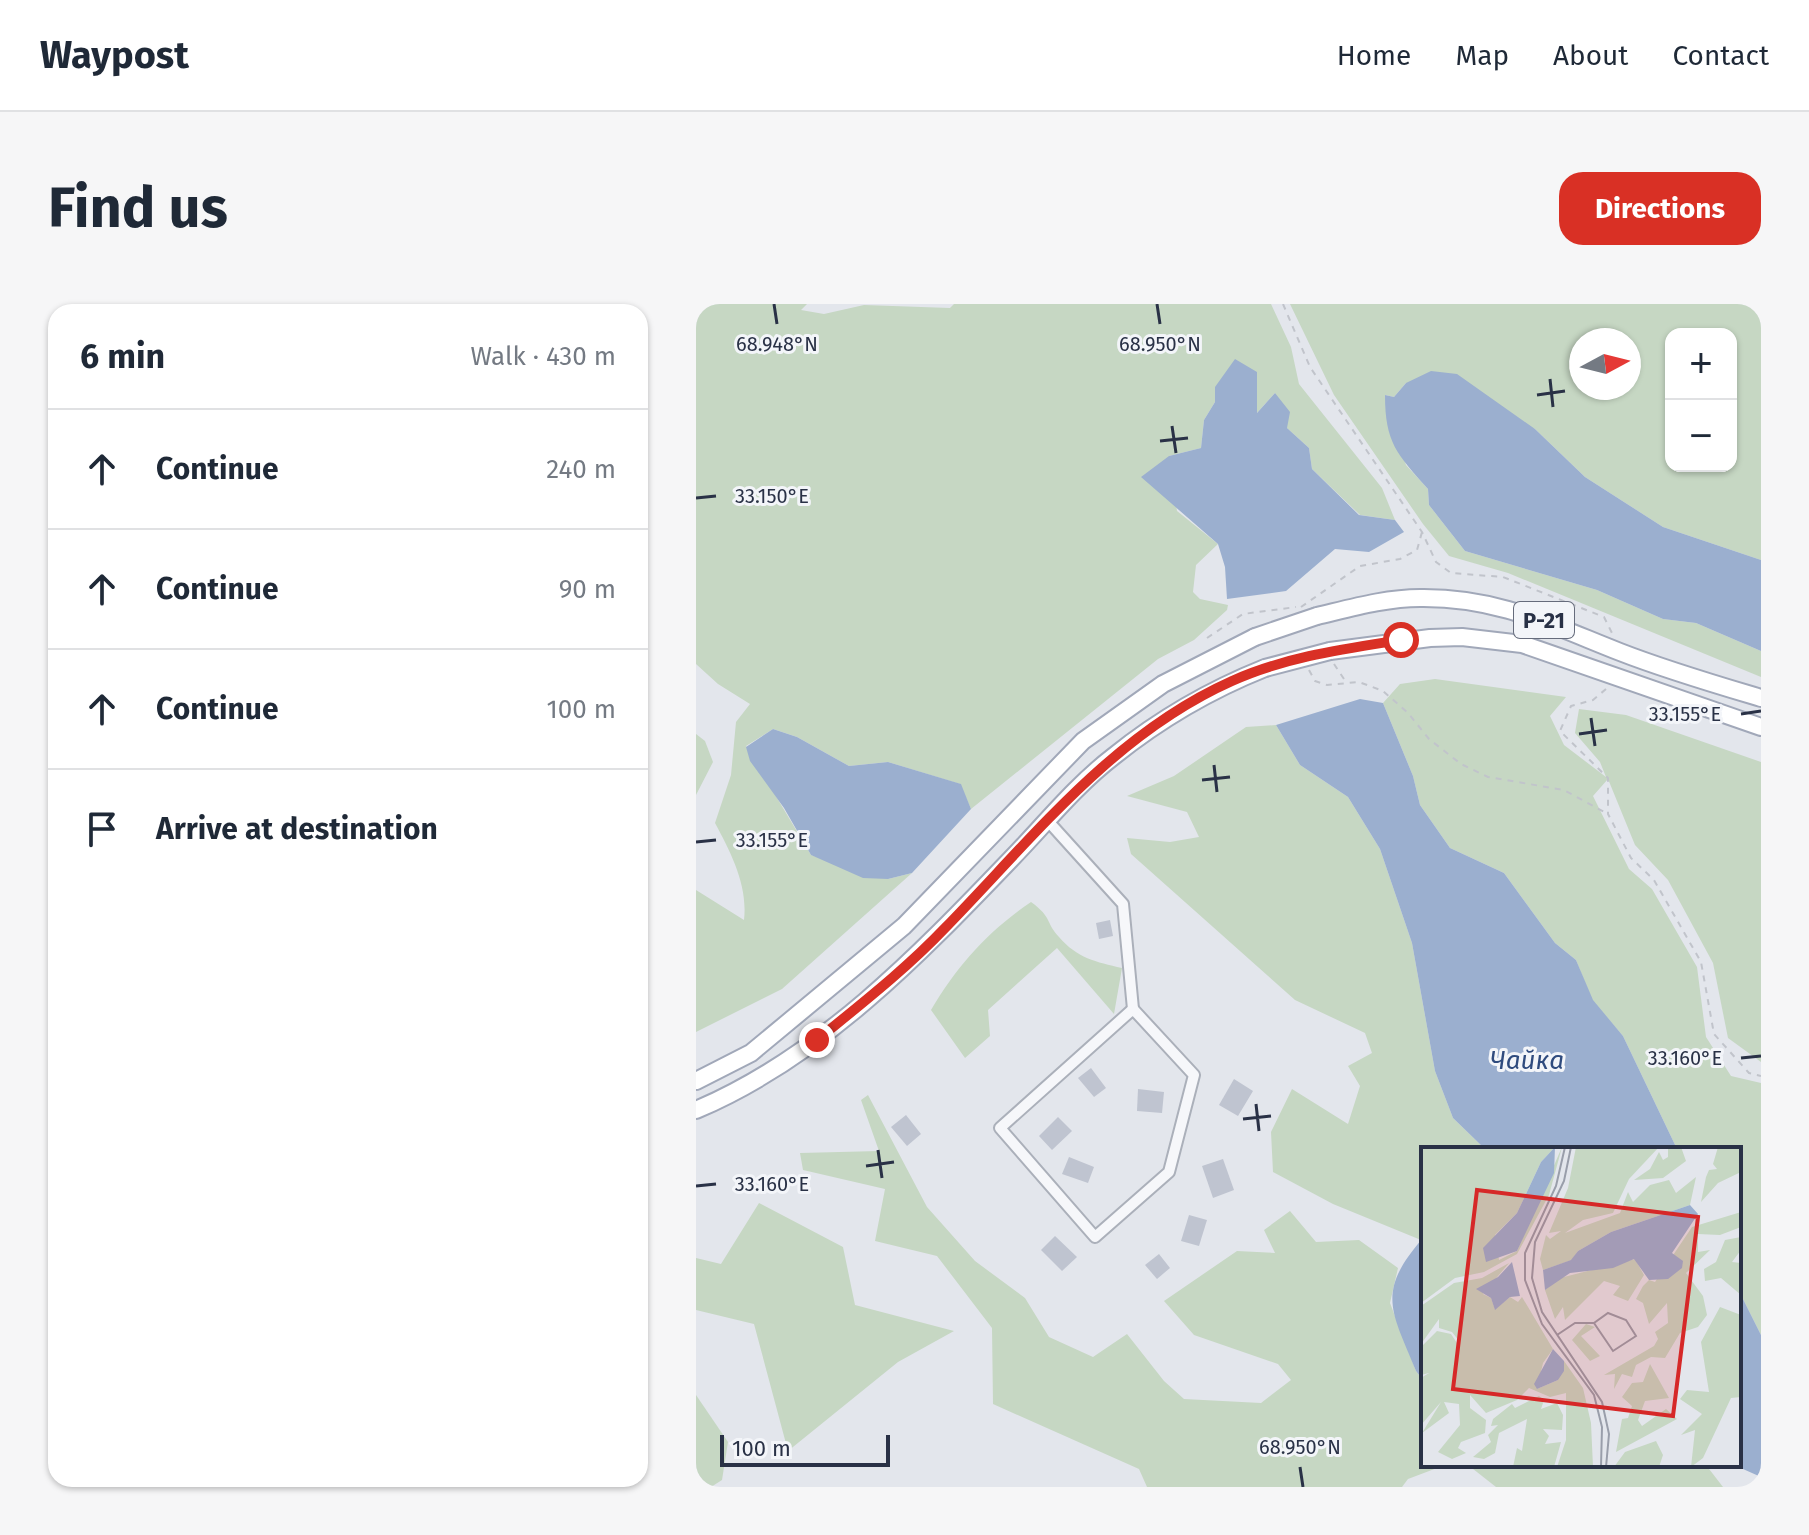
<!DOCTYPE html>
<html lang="en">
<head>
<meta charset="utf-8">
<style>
  body { margin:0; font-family:"Fira Sans",sans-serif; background:#f6f6f7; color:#1f2937 }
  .controls { position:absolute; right:24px; top:24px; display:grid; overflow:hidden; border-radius:16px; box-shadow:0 2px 6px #0004 }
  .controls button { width:72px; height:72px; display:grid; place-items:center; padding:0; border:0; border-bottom:2px solid #e0e1e3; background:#fff; color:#1f2937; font:40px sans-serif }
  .compass { position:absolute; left:873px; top:24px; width:72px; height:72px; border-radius:50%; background:#fff; box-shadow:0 2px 6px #0004; rotate:83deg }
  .scale { position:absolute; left:24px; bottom:20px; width:170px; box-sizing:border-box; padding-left:8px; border:4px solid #293146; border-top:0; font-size:22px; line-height:28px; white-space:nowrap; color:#293146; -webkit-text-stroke:6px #f3f5f9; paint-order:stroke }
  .stop { position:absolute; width:24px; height:24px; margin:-18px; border:6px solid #d93025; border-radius:50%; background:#fff }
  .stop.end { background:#d93025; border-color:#fff; box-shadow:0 2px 8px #0008 }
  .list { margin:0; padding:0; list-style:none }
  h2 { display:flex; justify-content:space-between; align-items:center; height:104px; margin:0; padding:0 32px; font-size:34px }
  h2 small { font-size:26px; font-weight:400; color:#747a83 }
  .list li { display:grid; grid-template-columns:52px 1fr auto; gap:24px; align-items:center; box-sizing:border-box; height:120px; padding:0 32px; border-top:2px solid #e0e1e3 }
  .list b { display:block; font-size:30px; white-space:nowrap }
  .list em { font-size:26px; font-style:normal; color:#747a83 }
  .icon { flex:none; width:44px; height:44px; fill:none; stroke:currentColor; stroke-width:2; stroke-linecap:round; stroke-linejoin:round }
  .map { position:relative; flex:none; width:1065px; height:1183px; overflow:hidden; border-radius:24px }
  header { display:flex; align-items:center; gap:48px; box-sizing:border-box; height:112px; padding:0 40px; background:#fff; border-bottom:2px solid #e0e1e3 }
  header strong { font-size:38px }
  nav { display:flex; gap:44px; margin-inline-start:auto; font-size:28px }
  .intro { display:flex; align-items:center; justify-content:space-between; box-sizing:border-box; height:192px; padding:0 48px }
  h1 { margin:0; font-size:56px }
  .button { padding:20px 36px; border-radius:24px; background:#d93025; color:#fff; font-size:28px; font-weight:700 }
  main { display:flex; gap:48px; padding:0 48px }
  aside { flex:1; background:#fff; border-radius:24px; box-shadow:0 2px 6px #0004 }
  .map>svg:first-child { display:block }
  .green { fill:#c6d7c3; fill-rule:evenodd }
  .water { fill:#9bafcf }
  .building { fill:#bfc4d0 }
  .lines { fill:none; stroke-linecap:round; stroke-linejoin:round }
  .street-casing { stroke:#abb0ba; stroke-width:14 }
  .primary-casing { stroke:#a1a8b9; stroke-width:20 }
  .path { stroke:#c1c4cb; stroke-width:2; stroke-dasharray:6 6; stroke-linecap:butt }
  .street { stroke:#f6f7fa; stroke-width:10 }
  .primary { stroke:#fff; stroke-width:16 }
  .primary-bridge-casing { stroke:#a1a8b9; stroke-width:20; stroke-linecap:butt }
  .primary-bridge { stroke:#fff; stroke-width:16 }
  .route { stroke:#d93025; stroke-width:10 }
  .ticks { fill:none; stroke:#293146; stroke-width:3 }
  .labels { text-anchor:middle; stroke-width:6; stroke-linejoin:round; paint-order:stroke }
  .shield { fill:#f3f5f9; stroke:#666c7c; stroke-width:2 }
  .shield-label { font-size:22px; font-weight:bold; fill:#293146 }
  .water-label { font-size:26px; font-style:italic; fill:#2f4b7e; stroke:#f3f5f9 }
  .inset-road { fill:none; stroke:#999eaa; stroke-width:2 }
  .view { fill:#d62828; fill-opacity:0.15; stroke:#d62828; stroke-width:4 }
  .inset-edge { fill:none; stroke:#293146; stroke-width:4 }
  .ticks-label { font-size:20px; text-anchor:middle; fill:#293146; stroke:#f3f5f9; stroke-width:6; stroke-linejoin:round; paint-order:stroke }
</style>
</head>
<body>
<header>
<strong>Waypost</strong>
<nav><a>Home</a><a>Map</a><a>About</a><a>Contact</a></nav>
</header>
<div class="intro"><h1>Find us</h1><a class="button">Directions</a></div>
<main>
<aside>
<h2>6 min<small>Walk · 430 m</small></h2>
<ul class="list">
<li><svg class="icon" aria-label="ahead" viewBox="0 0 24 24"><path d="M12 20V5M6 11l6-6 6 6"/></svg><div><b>Continue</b></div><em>240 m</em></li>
<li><svg class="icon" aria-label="ahead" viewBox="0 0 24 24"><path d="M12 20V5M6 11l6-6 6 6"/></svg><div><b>Continue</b></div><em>90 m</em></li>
<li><svg class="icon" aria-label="ahead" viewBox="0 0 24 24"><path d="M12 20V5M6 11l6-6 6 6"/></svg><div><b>Continue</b></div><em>100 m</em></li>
<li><svg class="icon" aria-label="arrive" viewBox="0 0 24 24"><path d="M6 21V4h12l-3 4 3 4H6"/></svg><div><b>Arrive at destination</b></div></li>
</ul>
</aside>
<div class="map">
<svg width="1065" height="1183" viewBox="0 0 1065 1183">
  <rect width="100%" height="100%" fill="#e3e6ec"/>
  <g class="green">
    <path d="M 0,0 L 111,0 L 105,6 L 128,10 L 168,1 L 254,4 L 258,0 L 575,0 L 595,43 L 603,80 L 686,184 L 699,216 L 664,211 L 616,165 L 613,144 L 591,124 L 579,89 L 560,110 L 519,83 L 519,98 L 508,116 L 505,144 L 473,152 L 481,207 L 522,240 L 500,261 L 497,288 L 504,295 L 532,301 L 531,306 L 498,336 L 462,355 L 275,505 L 264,480 L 192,458 L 153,462 L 101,433 L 77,425 L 50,442 L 115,551 L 192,575 L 216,569 L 86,685 L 0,728 L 0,586 L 48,616 C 52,581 35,549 19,519 L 35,471 L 40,418 L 54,400 L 22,380 L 0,360 Z"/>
    <path d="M 594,0 L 1065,0 L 1065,256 L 967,223 L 889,173 L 839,125 L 710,79 L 698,93 L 689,91 L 710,161 L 732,185 L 733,201 L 769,247 L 901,286 L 967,315 L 1000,319 L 1065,347 L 1065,373 L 812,269 L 753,252 L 727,220 L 638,91 ZM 975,30 L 1035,30 L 1035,162 L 975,162 ZM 885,36 L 933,36 L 933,84 L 885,84 Z"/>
    <polygon points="739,375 870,393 854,412 868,441 910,473 904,458 879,429 883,405 930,411 1065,458 1065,758 1032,734 1017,659 972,576 939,541 912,475 897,492 933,565 956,585 1001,663 1010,733 1035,772 1065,779 1065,1031 1043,987 1043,845 981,845 927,732 896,696 880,656 859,639 808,569 754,544 724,501 717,472 687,399 704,380"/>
    <polygon points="580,421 604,461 652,493 684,545 716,639 739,767 757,814 789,845 727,845 725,936 637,900 577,868 575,828 596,785 652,820 664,782 652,762 676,749 669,729 599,696 435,550 431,534 474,538 503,533 491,508 431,492 478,472 550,423"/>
    <polygon points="0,430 9,437 17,458 0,491"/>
    <path d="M 335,598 C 357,614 349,618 363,633 C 381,654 400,658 426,664 L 418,710 L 361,644 L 292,706 L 294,732 L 269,754 L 235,706 C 261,662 292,627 335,598 Z"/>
    <polygon points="172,791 231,903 279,957 329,994 353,1033 397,1053 431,1030 468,1077 488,1095 565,1099 595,1076 582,1060 498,1031 468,997 541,947 579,949 568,926 594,907 620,938 663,936 702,964 694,999 720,1067 727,1076 727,1161 749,1161 712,1175 706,1183 451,1183 443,1165 297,1100 296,1024 241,952 179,937 189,885 107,866 104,849 183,847 165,796"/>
    <polygon points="63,899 147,943 159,1001 258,1027 202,1058 92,1147 58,1020 0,1006 0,954 25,960"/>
    <polygon points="0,1091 32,1138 26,1176 15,1183 0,1183"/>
    <polygon points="772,1161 1010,1161 1027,1183 800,1183"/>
  </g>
  <g class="water">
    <polygon points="539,55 561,68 561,109 579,89 594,108 591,124 613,144 616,165 663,211 699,216 708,228 673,248 639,245 590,287 531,295 529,263 522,240 445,173 473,152 505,144 508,116 519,98 519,83"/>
    <path d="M 735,67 L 761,70 L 839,125 L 889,173 L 967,223 L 1065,256 L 1065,347 L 1000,319 L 967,315 L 901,286 L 769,247 L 733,201 L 732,185 C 701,150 689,139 689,91 L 698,93 L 710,79 Z"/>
    <polygon points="664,395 687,399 717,472 724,501 754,544 808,569 859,639 880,656 897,696 927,732 981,845 789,845 757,814 739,767 716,639 684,545 652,493 604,461 580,421"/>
    <polygon points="77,425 101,433 153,462 192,458 265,480 275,505 216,569 192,575 167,574 115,551 88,504 54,457 50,443"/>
    <path d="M 727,934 L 727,1076 L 720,1067 C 696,1007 679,989 727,934 Z"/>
    <polygon points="1043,987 1065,1031 1065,1173 1038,1161 1043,1161"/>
  </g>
  <g class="building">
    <polygon points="414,616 417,632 403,635 400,619"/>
    <polygon points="395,764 410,784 398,793 382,774"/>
    <polygon points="538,775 557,787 542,812 523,801"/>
    <polygon points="442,785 468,788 466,809 441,807"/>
    <polygon points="210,811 225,830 211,842 195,823"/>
    <polygon points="362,813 376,827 356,846 343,832"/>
    <polygon points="373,853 398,863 392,879 366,870"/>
    <polygon points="527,855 538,886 517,894 506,862"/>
    <polygon points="493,911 511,916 503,942 485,937"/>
    <polygon points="359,932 381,953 366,967 345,946"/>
    <polygon points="463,950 474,964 461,975 449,961"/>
  </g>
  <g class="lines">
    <defs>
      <g id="street">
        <polyline points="352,517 427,600 437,705"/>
        <polygon points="437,705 498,771 473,868 399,933 304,824"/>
      </g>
      <g id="primary">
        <path d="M 621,312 C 655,304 690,294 724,294 C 802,293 855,321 924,348 C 970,366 1018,380 1065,394"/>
        <polyline points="634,347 734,334 766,333 826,340 1065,423"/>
        <polyline points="0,777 55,749 208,622 387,437 467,380 559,333"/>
        <path d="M 0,806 C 125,753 222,652 315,555 C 349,520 379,482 418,452 C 464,415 514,386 569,364"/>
      </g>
    </defs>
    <use href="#street" class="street-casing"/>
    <use href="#primary" class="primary-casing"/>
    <g class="path">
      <polyline points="587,0 614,63 726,228 740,258 755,269 807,273 908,313 916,329"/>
      <polyline points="605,303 664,262 704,255 721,246 726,228"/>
      <polyline points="511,334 547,310 600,303"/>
      <polyline points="638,360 650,378"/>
      <polyline points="613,366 619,377 631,381 663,378 687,387 712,409 733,435 765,460 792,473 868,486 912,510"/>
      <polyline points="910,385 897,396 875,402 864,427 912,474 912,510 935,554 958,576 1005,658 1018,730 1053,769 1065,772"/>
    </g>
    <use href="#street" class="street"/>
    <use href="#primary" class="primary"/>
    <defs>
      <g id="primary-bridge">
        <polyline points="559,333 621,312"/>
        <polyline points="569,364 634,347"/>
      </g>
    </defs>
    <use href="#primary-bridge" class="primary-bridge-casing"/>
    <use href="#primary-bridge" class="primary-bridge"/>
  </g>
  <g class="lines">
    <path class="route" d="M 121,736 C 165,700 210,665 249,624 C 337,534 417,430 536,377 C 589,353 648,345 705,336"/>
  </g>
  <path class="ticks" d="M 78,0 L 81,20M 461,0 L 464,20M 854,75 L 857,103M 841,91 L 869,87M 476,122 L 480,149M 464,137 L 492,134M 0,194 L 20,192M 1045,410 L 1065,407M 895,414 L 899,442M 883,430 L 911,426M 518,461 L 521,488M 506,476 L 534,473M 0,538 L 20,536M 1045,754 L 1065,752M 560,800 L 563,827M 547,815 L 575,812M 182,846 L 186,874M 170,862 L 198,858M 0,882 L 20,880M 604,1163 L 607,1183"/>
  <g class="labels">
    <rect class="shield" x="818" y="298" width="60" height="36" rx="6"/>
    <g class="shield-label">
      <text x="848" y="324">Р-21</text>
    </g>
    <g class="water-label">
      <text x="831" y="765">Чайка</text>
    </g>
  </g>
  <g transform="translate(725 843)">
    <rect width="320" height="320" fill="#e3e6ec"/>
    <path d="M 0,0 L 134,0 L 120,15 L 96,66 L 74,88 L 78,113 L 96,104 L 141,0 L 128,48 L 96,107 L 63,125 L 34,131 L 0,156 ZM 155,0 L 238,0 L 208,32 L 192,66 L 162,73 L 144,86 L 199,66 L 207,45 L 212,55 L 229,38 L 248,33 L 255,46 L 275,30 L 269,58 L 190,85 L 157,104 L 151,113 L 122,123 L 119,112 L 125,88 L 129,92 L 140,84 L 128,86 L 147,41 ZM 247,0 L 260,0 L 265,14 L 242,31 L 213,33 L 229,22 L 238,5 L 242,13 L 247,10 ZM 297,0 L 320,0 L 320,25 L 297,36 L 280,55 L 285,30 L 288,23 L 296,22 L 292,17 ZM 320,65 L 320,80 L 299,88 L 277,87 L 277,105 L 289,103 L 265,126 L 282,149 L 286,168 L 277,180 L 259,186 L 244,211 L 230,210 L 215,218 L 211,230 L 201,227 L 193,242 L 194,227 L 183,228 L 233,199 L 237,192 L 234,185 L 247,176 L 246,156 L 228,177 L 222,156 L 215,152 L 222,139 L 228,133 L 234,135 L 271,80 ZM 320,90 L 320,103 L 311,115 L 320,116 L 320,148 L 300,131 L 284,134 L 283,122 L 295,115 L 304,93 ZM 214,112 L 223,128 L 207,154 L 192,148 L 199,139 L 183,134 L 144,173 L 142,160 L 134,172 L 124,143 L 139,131 ZM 88,116 L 62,147 L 70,151 L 74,162 L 89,150 L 97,155 L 101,150 L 132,202 L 122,216 L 116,242 L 137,233 L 143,214 L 162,241 L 170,276 L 172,320 L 136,320 L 145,293 L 145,246 L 129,250 L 108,241 L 96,253 L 65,266 L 49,248 L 49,261 L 65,273 L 64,286 L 40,295 L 37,301 L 45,306 L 31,312 L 17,305 L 39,278 L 38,257 L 23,255 L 28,266 L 1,286 L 20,255 L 0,278 L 0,231 L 8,226 L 0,228 L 2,198 L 16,184 L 30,187 L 36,196 L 36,211 L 38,194 L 31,185 L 18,181 L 18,172 L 0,197 L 0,159 L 33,136 L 61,131 ZM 299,160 L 320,168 L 320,250 L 310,251 L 282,311 L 270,320 L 274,283 L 260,288 L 281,267 L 259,252 L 266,243 L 288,245 L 280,195 ZM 165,177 L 174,180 L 160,189 L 179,209 L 169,214 L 151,193 ZM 229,217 L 248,251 L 224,254 L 217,273 L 221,279 L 245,262 L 256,272 L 195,305 L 201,272 L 207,271 L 211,259 L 201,250 L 211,236 L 222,235 ZM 118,249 L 123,253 L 120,262 L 136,256 L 142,268 L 141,283 L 122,282 L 128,289 L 124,297 L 140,295 L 133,320 L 92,320 L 96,301 L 101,304 L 106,272 L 78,286 L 74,306 L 63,312 L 52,310 L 70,295 L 67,288 L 77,278 L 70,279 L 72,272 L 91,257 L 94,261 ZM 235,294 L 242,308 L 238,320 L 193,320 L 204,305 Z" fill="#c6d7c3"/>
    <path d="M 134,0 L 133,26 L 96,104 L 65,115 L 62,101 L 96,66 L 120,15 ZM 269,58 L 277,67 L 251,106 L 262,114 L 261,121 L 247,132 L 228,133 L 213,112 L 192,121 L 149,126 L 124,143 L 122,123 L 150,113 L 157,104 L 190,85 ZM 91,115 L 99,149 L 89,150 L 74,163 L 70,151 L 55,142 L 77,130 ZM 132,202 L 143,214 L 143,224 L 137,233 L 116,242 L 113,237 Z" fill="#9bafcf"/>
    <path class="inset-road" d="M 144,0 L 135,39 L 104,106 L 104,133 L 121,177 L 173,248 L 181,280 L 180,320M 150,0 L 143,34 L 114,95 L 111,131 L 121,165 L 181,255 L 188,287 L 185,320M 187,166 L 205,173 L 215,189 L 192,204 L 173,176 ZM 136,188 L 154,176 L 173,176"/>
    <path class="view" d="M 56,43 L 277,70 L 252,269 L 32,242 Z"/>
    <rect width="320" height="320" class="inset-edge"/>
  </g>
  <g class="ticks-label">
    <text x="81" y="47">68.948°N</text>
    <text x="464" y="47">68.950°N</text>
    <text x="76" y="199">33.150°E</text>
    <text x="989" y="417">33.155°E</text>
    <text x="76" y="543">33.155°E</text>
    <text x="989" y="761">33.160°E</text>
    <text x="76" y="887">33.160°E</text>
    <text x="604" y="1150">68.950°N</text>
  </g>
</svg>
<div class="controls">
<button>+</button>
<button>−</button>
</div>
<svg class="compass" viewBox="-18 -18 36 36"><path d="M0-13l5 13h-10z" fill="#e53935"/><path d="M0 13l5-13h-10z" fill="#747a83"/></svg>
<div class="scale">100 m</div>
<div class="stop" style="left:705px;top:336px"></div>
<div class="stop end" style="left:121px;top:736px"></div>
</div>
</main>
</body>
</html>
